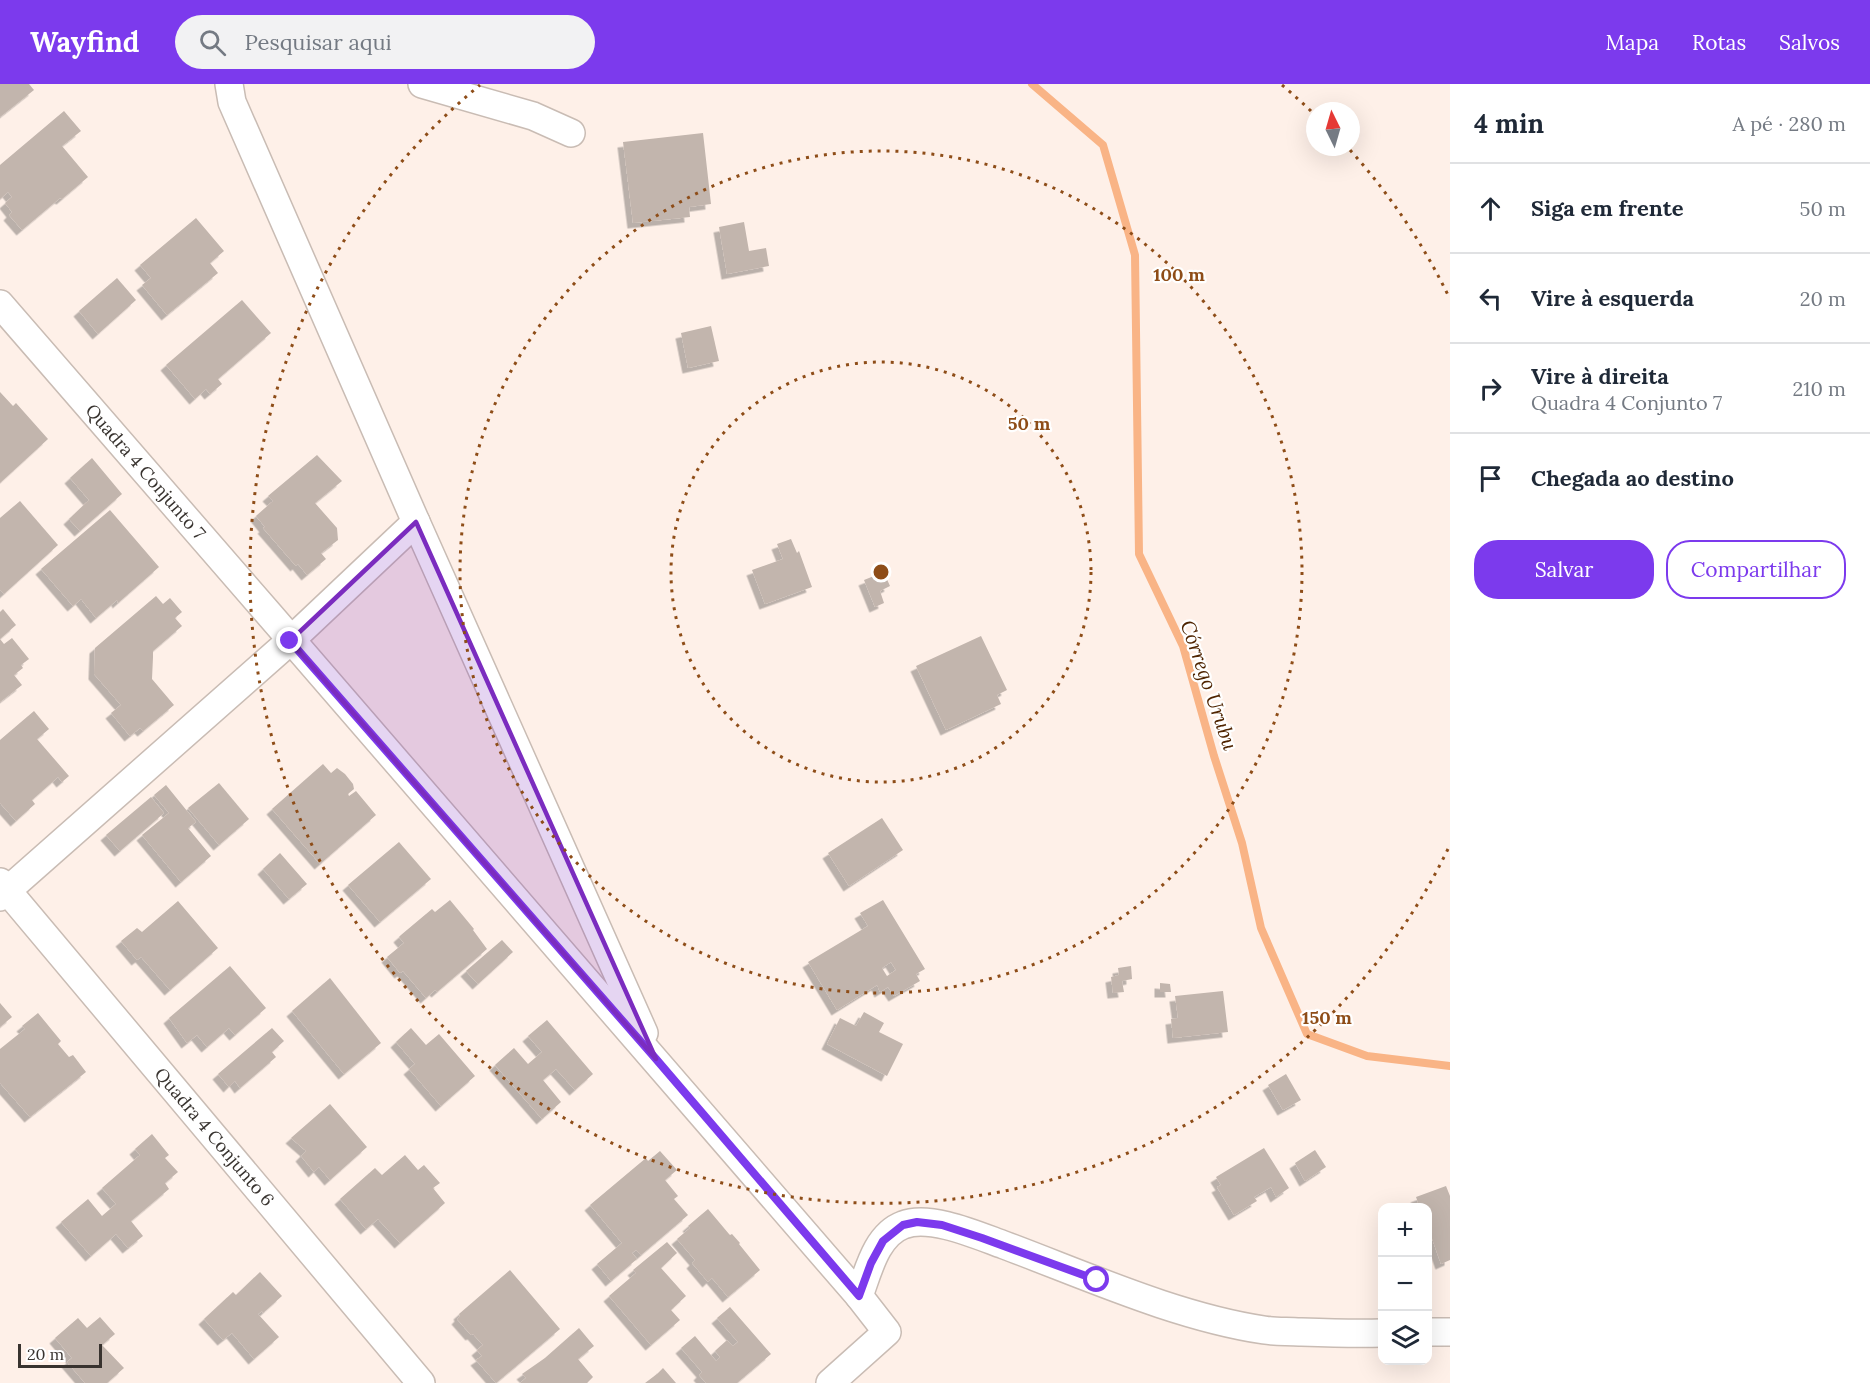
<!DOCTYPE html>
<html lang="pt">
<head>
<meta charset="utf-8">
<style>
  body { margin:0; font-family:Lora,serif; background:#f2f2f3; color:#1f2937 }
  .controls { position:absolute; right:18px; bottom:18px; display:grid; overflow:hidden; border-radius:12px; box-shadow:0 6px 24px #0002 }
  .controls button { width:54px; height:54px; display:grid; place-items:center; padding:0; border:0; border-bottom:2px solid #e0e1e3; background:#fff; color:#1f2937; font:30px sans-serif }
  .compass { position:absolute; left:1306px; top:18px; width:54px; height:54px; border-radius:50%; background:#fff; box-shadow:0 6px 24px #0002; rotate:355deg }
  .scale { position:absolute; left:18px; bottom:15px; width:84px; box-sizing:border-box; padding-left:6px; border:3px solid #38332f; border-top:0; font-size:16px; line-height:21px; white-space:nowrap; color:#38332f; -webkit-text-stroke:4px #fff; paint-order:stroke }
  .stop { position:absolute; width:18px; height:18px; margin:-14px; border:4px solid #7c3aed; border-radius:50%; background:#fff }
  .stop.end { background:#7c3aed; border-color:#fff; box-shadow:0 2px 6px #0008 }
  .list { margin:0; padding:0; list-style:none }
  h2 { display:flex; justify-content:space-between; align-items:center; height:78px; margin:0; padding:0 24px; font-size:26px }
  h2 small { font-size:20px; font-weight:400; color:#747a83 }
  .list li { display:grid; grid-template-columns:39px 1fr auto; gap:18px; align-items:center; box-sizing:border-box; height:90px; padding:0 24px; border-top:2px solid #e0e1e3 }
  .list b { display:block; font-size:22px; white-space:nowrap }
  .list p { margin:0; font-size:20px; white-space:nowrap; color:#747a83 }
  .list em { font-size:20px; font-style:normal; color:#747a83 }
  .actions { display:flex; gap:12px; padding:18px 24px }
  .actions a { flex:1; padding:14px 0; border:2px solid #7c3aed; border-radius:24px; text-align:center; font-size:21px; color:#7c3aed }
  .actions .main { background:#7c3aed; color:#fff }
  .icon { flex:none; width:33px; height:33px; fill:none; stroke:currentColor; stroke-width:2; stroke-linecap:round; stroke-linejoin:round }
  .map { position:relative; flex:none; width:1450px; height:1299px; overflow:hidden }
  header { display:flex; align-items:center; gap:36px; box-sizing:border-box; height:84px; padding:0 30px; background:#7c3aed; color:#fff }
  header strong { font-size:28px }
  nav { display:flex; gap:33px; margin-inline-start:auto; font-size:21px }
  .search { width:420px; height:54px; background:#f2f2f3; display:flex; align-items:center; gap:15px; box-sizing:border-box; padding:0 21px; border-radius:33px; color:#747a83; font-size:22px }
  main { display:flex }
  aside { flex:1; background:#fff }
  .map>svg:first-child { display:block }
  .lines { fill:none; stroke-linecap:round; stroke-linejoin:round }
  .stream { stroke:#f9b486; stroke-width:8 }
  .building { fill:#c2b5ad; fill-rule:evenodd; filter:url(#shadow) }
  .street-casing { stroke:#c9bcb4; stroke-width:30 }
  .street { stroke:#fff; stroke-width:27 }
  .route { stroke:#7c3aed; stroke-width:8 }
  .marked { fill:#7b2cbf; fill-opacity:0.2; stroke:#7b2cbf; stroke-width:4.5; stroke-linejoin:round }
  .ring { fill:none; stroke:#8e4d18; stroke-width:3; stroke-dasharray:3 6 }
  .labels { text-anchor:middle; stroke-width:4.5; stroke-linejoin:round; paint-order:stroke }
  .street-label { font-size:18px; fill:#38332f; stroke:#fff }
  .water-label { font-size:20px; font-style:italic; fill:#4f2400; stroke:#fff }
  .centre { fill:#8e4d18; stroke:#fff; stroke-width:3 }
  .ring-label { font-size:18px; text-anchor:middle; font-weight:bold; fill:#8e4d18; stroke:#fff; stroke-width:4.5; stroke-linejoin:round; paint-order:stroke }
</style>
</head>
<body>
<header>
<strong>Wayfind</strong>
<div class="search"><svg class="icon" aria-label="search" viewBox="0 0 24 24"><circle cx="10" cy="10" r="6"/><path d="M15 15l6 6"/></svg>Pesquisar aqui</div>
<nav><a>Mapa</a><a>Rotas</a><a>Salvos</a></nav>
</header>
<main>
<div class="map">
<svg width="1450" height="1299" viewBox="0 0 1450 1299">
  <defs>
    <filter id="shadow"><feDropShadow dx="-5.5" dy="5.5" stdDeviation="0" flood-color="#0004"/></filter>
  </defs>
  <rect width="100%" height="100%" fill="#fef0e8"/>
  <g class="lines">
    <polyline class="stream" points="1032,0 1103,61 1135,171 1139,470 1183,562 1214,672 1242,759 1261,844 1307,950 1367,972 1450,982"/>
  </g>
  <g class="building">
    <polygon points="0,0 29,0 34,6 0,33"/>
    <polygon points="64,27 81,47 62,62 88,93 62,115 60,114 22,146 9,131 12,128 5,119 12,113 8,108 0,115 0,81"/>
    <polygon points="703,49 711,120 689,123 690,133 633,139 623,58"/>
    <polygon points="196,134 224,167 210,179 218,189 167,231 142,201 151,194 140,181"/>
    <polygon points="744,138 749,167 766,164 769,182 727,190 719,143"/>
    <polygon points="117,194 136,216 98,250 79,227"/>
    <polygon points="242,216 271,249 218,295 222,300 210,310 206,305 195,315 166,281"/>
    <polygon points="711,242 719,277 688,284 681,249"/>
    <polygon points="0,308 13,322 16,319 48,355 0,399"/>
    <polygon points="317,371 342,397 315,419 337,444 338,456 321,469 326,475 307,491 298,480 296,482 263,444 265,443 256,432 273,417 268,412"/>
    <polygon points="92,374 122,410 80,447 69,435 89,416 70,394"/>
    <polygon points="20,417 58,461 4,510 0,506 0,434"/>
    <polygon points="110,426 159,483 118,519 117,516 96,534 81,515 73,522 41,485"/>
    <polygon points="791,455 797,469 799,467 812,503 765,520 752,486 783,475 777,460"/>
    <polygon points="885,491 890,502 880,507 884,519 875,523 864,496 874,492 875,495"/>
    <polygon points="156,512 163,520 170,514 182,528 175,534 182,542 153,567 153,573 152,595 174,621 143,647 140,644 130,652 111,629 121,621 94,590 95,564"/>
    <polygon points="3,525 16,541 0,555 0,528"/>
    <polygon points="981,552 1007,606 997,611 1001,620 946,646 916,582"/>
    <polygon points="12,554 29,575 21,581 23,584 14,591 22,601 0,618 0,555 4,560"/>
    <polygon points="34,627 49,645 37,655 69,692 62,698 58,693 32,716 35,720 16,737 0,719 0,656"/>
    <polygon points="323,680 331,689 337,684 345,690 353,700 354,705 348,710 349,712 356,707 376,731 320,780 272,725"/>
    <polygon points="219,699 249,735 219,761 188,724"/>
    <polygon points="166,701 196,738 188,744 211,772 181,798 142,751 169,729 154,711"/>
    <polygon points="151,713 164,729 120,767 106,751"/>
    <polygon points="882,734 903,766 849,802 828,769"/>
    <polygon points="399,758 431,795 380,838 348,801"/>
    <polygon points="280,769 307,800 289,815 263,785"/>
    <polygon points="450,816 474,845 473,846 487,865 437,908 435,906 426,914 403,887 400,889 387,873 404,859 399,853 401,851 432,825 435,828"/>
    <path d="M 883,816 L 925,885 L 916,890 L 920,897 L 894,912 L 888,903 L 880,908 L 877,901 L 837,926 L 808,878 L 868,842 L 860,829 ZM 891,878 L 896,886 L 887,892 L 882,884 Z"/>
    <polygon points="178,817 218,864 170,906 141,873 137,876 121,857 137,844 142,848"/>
    <polygon points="502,856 513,868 478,900 466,887"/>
    <polygon points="230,882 266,924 235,951 229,944 207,963 197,951 187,959 169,934"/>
    <polygon points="1131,882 1132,895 1122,897 1124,908 1113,909 1111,893 1119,891 1118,884"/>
    <polygon points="330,894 381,959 344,990 292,927"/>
    <polygon points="1160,899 1170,900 1171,908 1160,908"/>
    <polygon points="1223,907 1228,948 1173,954 1171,935 1178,934 1175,912"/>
    <polygon points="0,919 12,933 0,943"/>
    <polygon points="864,928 884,939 879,948 903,960 887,992 827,960 840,934 856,942"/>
    <polygon points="38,929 61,957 58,960 69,973 73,971 86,988 30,1033 0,999 0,965 25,945 22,942"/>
    <polygon points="547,936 593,990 575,1006 556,985 543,996 561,1018 542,1035 495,981 514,964 528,980 542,968 528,952"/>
    <polygon points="272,944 284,957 272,968 276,973 240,1004 235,997 229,1003 218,990"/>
    <polygon points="411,944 426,961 439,950 475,992 441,1022 409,985 415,980 396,958"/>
    <polygon points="1286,990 1301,1016 1283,1026 1268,1001"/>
    <polygon points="330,1020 367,1063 330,1096 319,1083 314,1088 301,1072 306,1067 291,1054"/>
    <polygon points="152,1050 169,1071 165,1074 178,1088 165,1099 169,1105 131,1137 143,1152 128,1164 116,1150 91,1172 61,1138 88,1115 102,1132 116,1120 102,1104 140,1071 135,1065"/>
    <polygon points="1264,1064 1289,1104 1276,1113 1271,1103 1254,1113 1257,1117 1234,1131 1217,1103 1221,1101 1216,1093"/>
    <polygon points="1315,1066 1326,1083 1305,1097 1295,1079"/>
    <polygon points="660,1067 677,1086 665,1096 678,1112 674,1115 688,1131 641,1171 636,1166 632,1169 637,1175 611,1197 597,1180 622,1159 590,1121 646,1074 648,1077"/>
    <polygon points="405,1071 418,1086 424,1081 440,1099 433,1104 445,1119 400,1159 378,1135 366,1145 340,1115 375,1084 382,1091"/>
    <polygon points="1446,1102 1450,1112 1450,1176 1441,1180 1428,1143 1428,1124 1420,1124 1416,1113"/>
    <polygon points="708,1125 729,1150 730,1151 732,1150 740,1159 739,1160 760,1186 728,1213 712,1194 708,1198 692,1179 695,1176 677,1155 690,1144 688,1142"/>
    <polygon points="667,1158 677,1169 661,1184 686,1212 671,1226 680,1236 651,1261 609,1212 636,1189 633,1186"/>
    <polygon points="510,1186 560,1245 496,1299 476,1276 482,1272 477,1266 483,1261 473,1250 471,1251 457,1235 460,1232 459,1230"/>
    <polygon points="260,1188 282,1212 263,1229 262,1227 258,1230 279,1253 254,1275 232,1249 223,1256 204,1235 233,1208 236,1211"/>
    <polygon points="730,1223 771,1270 737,1299 706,1299 699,1291 702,1288 681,1264 695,1252 716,1277 720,1273 715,1267 727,1256 733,1262 738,1258 717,1234"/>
    <polygon points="100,1233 115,1250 102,1261 124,1284 107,1299 85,1299 67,1278 72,1274 55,1254 78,1234 87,1244"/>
    <polygon points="579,1244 594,1262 578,1275 593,1293 587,1299 520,1299 526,1294 522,1290 545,1274"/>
    <polygon points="663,1284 676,1299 645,1299 657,1290"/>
  </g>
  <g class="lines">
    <defs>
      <g id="street">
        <polyline points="229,0 232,18 416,438 644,949"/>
        <polyline points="422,0 533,32 571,49"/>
        <path id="s1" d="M 0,220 C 286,551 575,880 859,1212 L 887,1248 L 830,1299"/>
        <path id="s2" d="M 0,798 L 421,1299"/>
        <polyline points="0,813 290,557 416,438"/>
        <path d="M 859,1212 C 868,1188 876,1151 903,1141 C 930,1130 979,1152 1004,1161 C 1087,1192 1177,1233 1264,1246 C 1276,1248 1288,1247 1300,1248 C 1328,1249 1355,1250 1382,1249"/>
        <polyline points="1428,1248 1450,1248"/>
      </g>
    </defs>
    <use href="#street" class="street-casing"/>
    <use href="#street" class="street"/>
  </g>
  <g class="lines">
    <polyline class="route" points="290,557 656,975 859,1212 871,1179 883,1157 903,1141 917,1138 942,1141 982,1154 1097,1196"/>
  </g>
  <path class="marked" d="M 416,438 L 656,975 L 290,557 Z"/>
  <g class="ring">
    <circle cx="881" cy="488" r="210"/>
    <circle cx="881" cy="488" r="421"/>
    <path d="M1448 765A631 631 0 1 1 480 1M1282 1A631 631 0 0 1 1311 27M1350 66A631 631 0 0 1 1448 211"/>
  </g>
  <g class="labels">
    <g class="street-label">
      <text dy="6" stroke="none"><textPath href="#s1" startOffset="222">Quadra 4 Conjunto 7</textPath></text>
      <text dy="6" stroke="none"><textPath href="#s2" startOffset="333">Quadra 4 Conjunto 6</textPath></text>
    </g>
    <g class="water-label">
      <text transform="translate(1209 601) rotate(71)" y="7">Córrego Urubu</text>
    </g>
  </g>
  <circle cx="881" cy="488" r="9" class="centre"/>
  <g class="ring-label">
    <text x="1179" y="197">100 m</text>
    <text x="1029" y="346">50 m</text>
    <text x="1327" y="940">150 m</text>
  </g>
</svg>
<div class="controls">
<button>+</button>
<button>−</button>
<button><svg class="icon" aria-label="layers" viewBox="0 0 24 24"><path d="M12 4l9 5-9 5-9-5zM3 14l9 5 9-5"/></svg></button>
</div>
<svg class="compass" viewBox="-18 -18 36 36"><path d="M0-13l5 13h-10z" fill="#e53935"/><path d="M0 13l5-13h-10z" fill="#747a83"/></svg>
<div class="scale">20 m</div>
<div class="stop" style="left:1097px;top:1196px"></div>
<div class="stop end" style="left:290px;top:557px"></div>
</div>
<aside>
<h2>4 min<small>A pé · 280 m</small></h2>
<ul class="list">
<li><svg class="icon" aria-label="ahead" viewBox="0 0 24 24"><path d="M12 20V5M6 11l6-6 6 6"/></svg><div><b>Siga em frente</b></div><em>50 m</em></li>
<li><svg class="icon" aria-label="left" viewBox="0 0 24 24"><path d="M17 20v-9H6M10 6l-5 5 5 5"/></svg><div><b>Vire à esquerda</b></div><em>20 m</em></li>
<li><svg class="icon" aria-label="right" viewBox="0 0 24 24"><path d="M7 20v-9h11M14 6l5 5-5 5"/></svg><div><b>Vire à direita</b><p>Quadra 4 Conjunto 7</p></div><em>210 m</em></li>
<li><svg class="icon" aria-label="arrive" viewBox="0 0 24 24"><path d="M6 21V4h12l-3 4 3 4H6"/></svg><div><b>Chegada ao destino</b></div></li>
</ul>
<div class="actions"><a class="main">Salvar</a><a>Compartilhar</a></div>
</aside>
</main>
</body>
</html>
